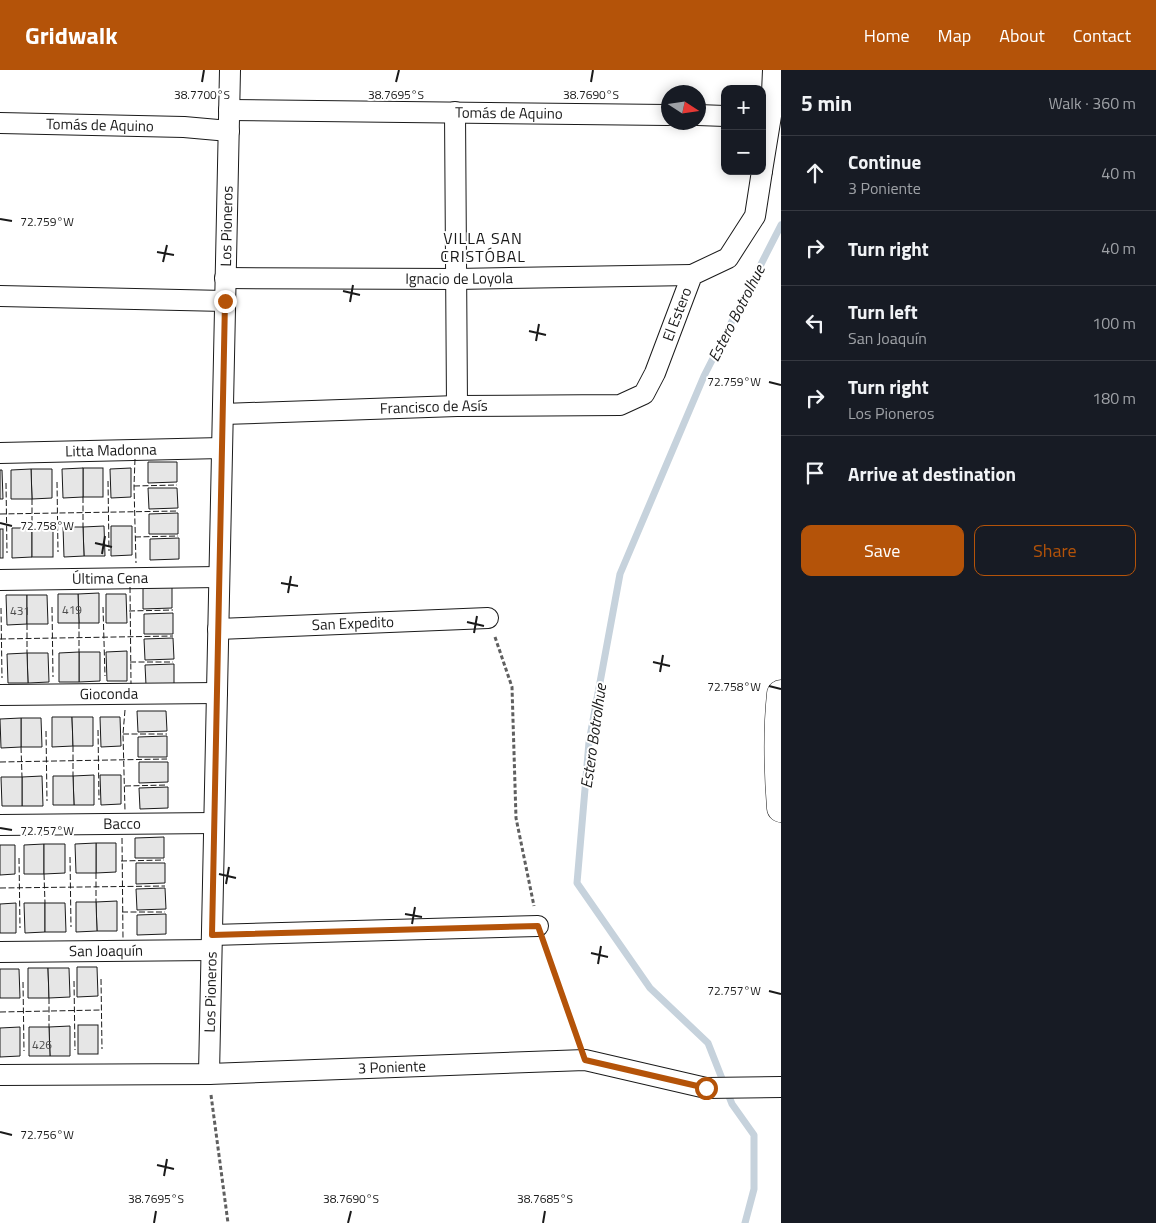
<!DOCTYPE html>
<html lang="en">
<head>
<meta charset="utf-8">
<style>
  body { margin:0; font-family:"Titillium Web",sans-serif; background:#20242c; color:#f1f3f6 }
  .controls { position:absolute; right:15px; top:15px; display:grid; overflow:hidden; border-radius:10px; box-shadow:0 2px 12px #0003 }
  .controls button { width:45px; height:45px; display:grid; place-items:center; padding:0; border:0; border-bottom:1px solid #363941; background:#171b24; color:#f1f3f6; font:25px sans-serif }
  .compass { position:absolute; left:661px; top:15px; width:45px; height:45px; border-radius:50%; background:#171b24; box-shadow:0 2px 12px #0003; rotate:102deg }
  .stop { position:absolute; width:15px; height:15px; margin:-11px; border:4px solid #b45309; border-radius:50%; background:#fff }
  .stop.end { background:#b45309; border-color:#fff; box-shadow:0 1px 5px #0008 }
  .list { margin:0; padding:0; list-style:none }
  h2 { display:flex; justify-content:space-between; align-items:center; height:65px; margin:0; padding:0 20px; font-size:21px }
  h2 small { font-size:16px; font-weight:400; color:#9ea1a6 }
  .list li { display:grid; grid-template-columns:32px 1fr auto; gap:15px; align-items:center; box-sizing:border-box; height:75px; padding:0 20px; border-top:1px solid #363941 }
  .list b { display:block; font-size:19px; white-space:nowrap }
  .list p { margin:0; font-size:16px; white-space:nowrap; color:#9ea1a6 }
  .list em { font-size:16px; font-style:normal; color:#9ea1a6 }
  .actions { display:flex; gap:10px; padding:15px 20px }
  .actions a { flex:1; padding:11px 0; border:1px solid #b45309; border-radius:10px; text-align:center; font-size:18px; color:#b45309 }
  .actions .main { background:#b45309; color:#fff }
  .icon { flex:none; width:28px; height:28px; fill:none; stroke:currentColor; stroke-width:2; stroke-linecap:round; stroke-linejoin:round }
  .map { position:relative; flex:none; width:781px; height:1153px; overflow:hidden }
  header { display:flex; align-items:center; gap:30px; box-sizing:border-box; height:70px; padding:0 25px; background:#b45309; color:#fff }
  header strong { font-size:24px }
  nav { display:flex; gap:28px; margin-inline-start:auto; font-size:18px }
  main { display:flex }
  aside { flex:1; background:#171b24 }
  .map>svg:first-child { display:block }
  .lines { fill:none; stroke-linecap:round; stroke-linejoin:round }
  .stream { stroke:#c6d2dc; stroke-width:7 }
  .building { fill:#e6e6e6; stroke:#1a1a1a }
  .minor-casing { stroke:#1a1a1a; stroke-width:22 }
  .primary-casing { stroke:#1a1a1a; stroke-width:29 }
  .path { stroke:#5f5f5f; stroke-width:3; stroke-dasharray:4 2.5; stroke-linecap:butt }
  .minor { stroke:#fff; stroke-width:20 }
  .primary { stroke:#fff; stroke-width:28 }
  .fence { stroke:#1a1a1a; stroke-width:1; stroke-dasharray:6 2.5; stroke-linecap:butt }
  .route { stroke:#b45309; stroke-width:6 }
  .ticks { fill:none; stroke:#1a1a1a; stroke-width:2 }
  .labels { text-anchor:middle; stroke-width:4; stroke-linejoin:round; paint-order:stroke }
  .number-label { font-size:12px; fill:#4d4d4d }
  .street-label { font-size:15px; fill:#1a1a1a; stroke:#fff }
  .neighbourhood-label { font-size:16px; letter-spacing:1px; fill:#1a1a1a; stroke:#fff }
  .water-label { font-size:16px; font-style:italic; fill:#1a1a1a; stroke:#fff }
  .ticks-label { font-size:12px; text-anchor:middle; fill:#1a1a1a; stroke:#fff; stroke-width:4; stroke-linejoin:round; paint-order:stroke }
</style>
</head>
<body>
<header>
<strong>Gridwalk</strong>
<nav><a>Home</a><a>Map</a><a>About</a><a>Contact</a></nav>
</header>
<main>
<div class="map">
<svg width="781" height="1153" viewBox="0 0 781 1153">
  <rect width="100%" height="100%" fill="#fff"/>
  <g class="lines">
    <polyline class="stream" points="745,1153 754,1119 754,1065 732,1034 708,973 650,918 577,813 589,672 620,504 704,306 781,155"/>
  </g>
  <g class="building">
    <polygon points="148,392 177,392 177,412 148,413"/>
    <rect x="83" y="398" width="20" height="29"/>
    <polygon points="83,398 83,427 63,428 62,399"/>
    <polygon points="131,398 131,427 111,428 110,399"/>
    <polygon points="31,399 52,399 52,428 32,429"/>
    <polygon points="31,399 32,429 11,429 11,400"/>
    <polygon points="0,400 2,400 3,429 0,429"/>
    <polygon points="148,418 177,418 178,438 149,439"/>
    <polygon points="178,443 178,464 149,464 149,444"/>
    <polygon points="104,456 105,486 84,486 83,457"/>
    <polygon points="111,456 132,456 132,485 111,486"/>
    <polygon points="63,457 83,457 84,486 64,487"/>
    <polygon points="12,458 32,458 32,487 12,488"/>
    <rect x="32" y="458" width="21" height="29"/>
    <rect x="0" y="459" width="3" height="29"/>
    <polygon points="179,468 179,489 150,490 150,469"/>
    <polygon points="172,517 172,538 143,539 143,518"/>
    <polygon points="99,523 99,553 79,553 78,524"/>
    <polygon points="58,524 78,524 79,553 58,553"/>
    <polygon points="106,524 126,524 127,553 106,553"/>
    <polygon points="6,525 27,525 27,554 7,555"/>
    <polygon points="27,525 47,525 48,554 27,554"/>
    <polygon points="173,543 173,564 144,564 144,544"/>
    <polygon points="173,568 174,589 145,590 144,569"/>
    <polygon points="127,581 127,611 107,611 106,582"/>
    <polygon points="79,582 100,582 100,611 79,612"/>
    <polygon points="79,582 79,612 59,612 59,583"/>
    <polygon points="27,583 48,583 49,612 28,613"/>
    <polygon points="27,583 28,613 8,613 7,584"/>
    <polygon points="174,594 174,615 146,615 145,595"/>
    <polygon points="137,641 166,641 167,661 138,662"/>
    <polygon points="52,647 72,647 73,676 52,677"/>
    <polygon points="72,647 93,647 93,676 73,676"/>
    <polygon points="100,647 120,647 121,676 101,677"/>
    <polygon points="21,648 41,648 42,677 21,677"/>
    <polygon points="21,648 21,677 1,678 0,649"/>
    <polygon points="167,666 167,687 138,687 138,667"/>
    <polygon points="139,692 168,692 168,712 139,713"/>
    <polygon points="94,705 94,735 74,735 73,706"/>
    <polygon points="100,705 121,705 121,734 101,735"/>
    <polygon points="42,706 43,736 22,736 22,707"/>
    <polygon points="53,706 73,706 74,735 53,735"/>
    <polygon points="1,707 22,707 22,736 2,736"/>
    <polygon points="168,717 168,738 140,739 139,718"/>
    <polygon points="164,767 164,788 135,788 135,768"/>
    <polygon points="96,773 116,773 116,802 96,803"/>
    <polygon points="96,773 96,803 76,803 75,774"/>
    <polygon points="44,774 44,804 24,804 24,775"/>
    <polygon points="44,774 65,774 65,803 44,804"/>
    <polygon points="0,775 15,775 15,804 0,805"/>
    <polygon points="136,793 165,793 165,813 136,814"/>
    <polygon points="165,818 166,839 137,840 136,819"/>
    <polygon points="117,831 117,861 97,861 96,832"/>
    <polygon points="76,832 96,832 97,861 76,862"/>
    <polygon points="16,833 16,863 0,863 0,834"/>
    <polygon points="24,833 45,833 45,862 25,863"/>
    <polygon points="45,833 65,833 66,862 45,862"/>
    <polygon points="166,844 166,864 137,865 137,845"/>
    <polygon points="77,897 97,897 98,926 77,927"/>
    <polygon points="28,898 48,898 49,928 28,928"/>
    <polygon points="48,898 69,898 70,927 49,928"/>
    <polygon points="0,899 19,899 20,928 0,928"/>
    <rect x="78" y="955" width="20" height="29"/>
    <polygon points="70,956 70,986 50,986 49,957"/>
    <polygon points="20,957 20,986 0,987 0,958"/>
    <polygon points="29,957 49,957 50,986 29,986"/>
  </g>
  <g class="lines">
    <defs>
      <g id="minor">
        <path id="s1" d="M 229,40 L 668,45"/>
        <polyline points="455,42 457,336"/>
        <polyline points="698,45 725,46"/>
        <path id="s2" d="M 0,53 L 184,57 L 229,61"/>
        <polyline points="762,101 771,46 773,0"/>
        <path id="s3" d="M 225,208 L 456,209 L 692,205"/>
        <polyline points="0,226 225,231"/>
        <path id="s4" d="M 223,344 L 457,336 L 620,335 L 644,324 L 655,303 L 692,205 L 728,188 L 755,146 L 762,101"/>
        <path id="s5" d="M 0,383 L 222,378"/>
        <path id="s6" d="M 0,510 L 219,507"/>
        <path id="s7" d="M 218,559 L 488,548"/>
        <path id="s8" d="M 0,625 L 217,623"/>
        <path id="s9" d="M 0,755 L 214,753"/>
        <polyline points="212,865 538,856"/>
        <path id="s10" d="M 0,882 L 211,880"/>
        <path id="s11" d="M 209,1004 L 230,0"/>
        <path id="s12" d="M 0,1005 L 209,1004 L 585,990 L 706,1018 L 781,1017"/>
      </g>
      <path id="primary" d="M 781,624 C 777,662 778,700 781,738"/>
    </defs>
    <use href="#minor" class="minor-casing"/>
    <use href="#primary" class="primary-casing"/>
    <g class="path">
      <polyline points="495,567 512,617 516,748 534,836"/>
      <polyline points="545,876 578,969"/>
      <polyline points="211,1025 228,1153"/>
    </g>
    <use href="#minor" class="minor"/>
    <use href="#primary" class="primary"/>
    <g class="fence">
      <polyline points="135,389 134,416 136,493"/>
      <polyline points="108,411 109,481"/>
      <polyline points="57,412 58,482"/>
      <polyline points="6,413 7,483"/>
      <polyline points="134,416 177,415"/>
      <polyline points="83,427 83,457"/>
      <polyline points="32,429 32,458"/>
      <polyline points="0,444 178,441"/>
      <polyline points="135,467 178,466"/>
      <polyline points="130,517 131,614"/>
      <polyline points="52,537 53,607"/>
      <polyline points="103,537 105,606"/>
      <polyline points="1,538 2,608"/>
      <polyline points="129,541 173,540"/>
      <polyline points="79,553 79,582"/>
      <polyline points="27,554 27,583"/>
      <polyline points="0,569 173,566"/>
      <polyline points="130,592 173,592"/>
      <polyline points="125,640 123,664 125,741"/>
      <polyline points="98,660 99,730"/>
      <polyline points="46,661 47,731"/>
      <polyline points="123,664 167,664"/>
      <polyline points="73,676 73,706"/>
      <polyline points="21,677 22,707"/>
      <polyline points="0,692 167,689"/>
      <polyline points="125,716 167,715"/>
      <polyline points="122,768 123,869"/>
      <polyline points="70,787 71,857"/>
      <polyline points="19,788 20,858"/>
      <polyline points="121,791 164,790"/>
      <polyline points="96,803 96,832"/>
      <polyline points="44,804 45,833"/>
      <polyline points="0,818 165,816"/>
      <polyline points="122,842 165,842"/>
      <polyline points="101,909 102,979"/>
      <polyline points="74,911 75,980"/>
      <polyline points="23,912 24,981"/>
      <polyline points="49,928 49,957"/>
      <polyline points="0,942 101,940"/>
    </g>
  </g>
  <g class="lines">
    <polyline class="route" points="225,231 212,865 538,856 585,990 706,1018"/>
  </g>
  <path class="ticks" d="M 202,12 L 204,0M 396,12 L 399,0M 591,12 L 593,0M 0,149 L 12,151M 157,182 L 174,185M 163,192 L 167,175M 343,221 L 360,225M 350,232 L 353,215M 529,261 L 546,265M 536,271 L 539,254M 769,312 L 781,315M 0,453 L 12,456M 95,473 L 112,477M 102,484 L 105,466M 281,513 L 298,516M 288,523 L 291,506M 467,552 L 484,556M 474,563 L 477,546M 653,592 L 670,596M 660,602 L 663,585M 769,616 L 781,619M 0,758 L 12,760M 219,804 L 236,808M 226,814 L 229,797M 405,844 L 422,847M 412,854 L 415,837M 591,883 L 608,887M 598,894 L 601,876M 769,921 L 781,924M 0,1062 L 12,1065M 157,1095 L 174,1099M 164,1106 L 167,1089M 154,1153 L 156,1141M 348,1153 L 351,1141M 543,1153 L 545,1141"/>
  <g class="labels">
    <g class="number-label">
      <text x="72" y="544">419</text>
      <text x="20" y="545">431</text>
      <text x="42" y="979">426</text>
    </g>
    <g class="street-label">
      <text dy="5" stroke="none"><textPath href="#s1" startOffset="280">Tomás de Aquino</textPath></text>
      <text dy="5" stroke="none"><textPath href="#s2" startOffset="100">Tomás de Aquino</textPath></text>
      <text dy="5" stroke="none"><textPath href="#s11" startOffset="848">Los Pioneros</textPath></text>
      <text dy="5" stroke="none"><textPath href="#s3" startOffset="234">Ignacio de Loyola</textPath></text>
      <text dy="5" stroke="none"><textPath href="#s4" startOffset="510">El Estero</textPath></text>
      <text dy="5" stroke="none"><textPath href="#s4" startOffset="211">Francisco de Asís</textPath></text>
      <text dy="5" stroke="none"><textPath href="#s5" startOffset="111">Litta Madonna</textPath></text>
      <text dy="5" stroke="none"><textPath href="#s6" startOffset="110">Última Cena</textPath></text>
      <text dy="5" stroke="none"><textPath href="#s7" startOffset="135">San Expedito</textPath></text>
      <text dy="5" stroke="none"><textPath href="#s8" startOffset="109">Gioconda</textPath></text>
      <text dy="5" stroke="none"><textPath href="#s9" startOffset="122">Bacco</textPath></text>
      <text dy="5" stroke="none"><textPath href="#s10" startOffset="106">San Joaquín</textPath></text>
      <text dy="5" stroke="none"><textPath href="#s11" startOffset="82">Los Pioneros</textPath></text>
      <text dy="5" stroke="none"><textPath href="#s12" startOffset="392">3 Poniente</textPath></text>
    </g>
    <g class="neighbourhood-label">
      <text x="483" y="174">VILLA SAN<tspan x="483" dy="18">CRISTÓBAL</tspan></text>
    </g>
    <g class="water-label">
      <text transform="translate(736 243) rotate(-63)" y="6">Estero Botrolhue</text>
      <text transform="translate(593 666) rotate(-82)" y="6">Estero Botrolhue</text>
    </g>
  </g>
  <g class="ticks-label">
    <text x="202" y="29">38.7700°S</text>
    <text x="396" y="29">38.7695°S</text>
    <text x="591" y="29">38.7690°S</text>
    <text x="47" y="156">72.759°W</text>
    <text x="734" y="316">72.759°W</text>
    <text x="47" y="460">72.758°W</text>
    <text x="734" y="621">72.758°W</text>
    <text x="47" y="765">72.757°W</text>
    <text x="734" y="925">72.757°W</text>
    <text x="47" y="1069">72.756°W</text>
    <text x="156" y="1133">38.7695°S</text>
    <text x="351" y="1133">38.7690°S</text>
    <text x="545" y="1133">38.7685°S</text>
  </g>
</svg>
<div class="controls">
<button>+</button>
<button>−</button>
</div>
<svg class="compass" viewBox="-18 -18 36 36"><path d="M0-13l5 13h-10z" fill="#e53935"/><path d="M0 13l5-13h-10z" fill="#9ea1a6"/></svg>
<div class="stop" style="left:706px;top:1018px"></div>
<div class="stop end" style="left:225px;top:231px"></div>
</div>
<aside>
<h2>5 min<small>Walk · 360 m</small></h2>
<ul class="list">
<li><svg class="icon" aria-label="ahead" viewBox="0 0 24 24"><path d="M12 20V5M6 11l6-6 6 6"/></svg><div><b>Continue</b><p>3 Poniente</p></div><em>40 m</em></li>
<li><svg class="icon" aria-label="right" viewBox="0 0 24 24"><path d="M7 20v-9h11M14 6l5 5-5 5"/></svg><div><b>Turn right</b></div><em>40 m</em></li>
<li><svg class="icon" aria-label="left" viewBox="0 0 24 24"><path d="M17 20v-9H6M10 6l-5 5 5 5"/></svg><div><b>Turn left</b><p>San Joaquín</p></div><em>100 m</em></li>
<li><svg class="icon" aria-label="right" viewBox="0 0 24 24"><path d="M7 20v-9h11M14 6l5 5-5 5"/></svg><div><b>Turn right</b><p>Los Pioneros</p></div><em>180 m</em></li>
<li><svg class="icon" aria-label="arrive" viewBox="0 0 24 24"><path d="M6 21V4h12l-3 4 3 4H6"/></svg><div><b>Arrive at destination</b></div></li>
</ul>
<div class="actions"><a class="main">Save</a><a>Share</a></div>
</aside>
</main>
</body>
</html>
